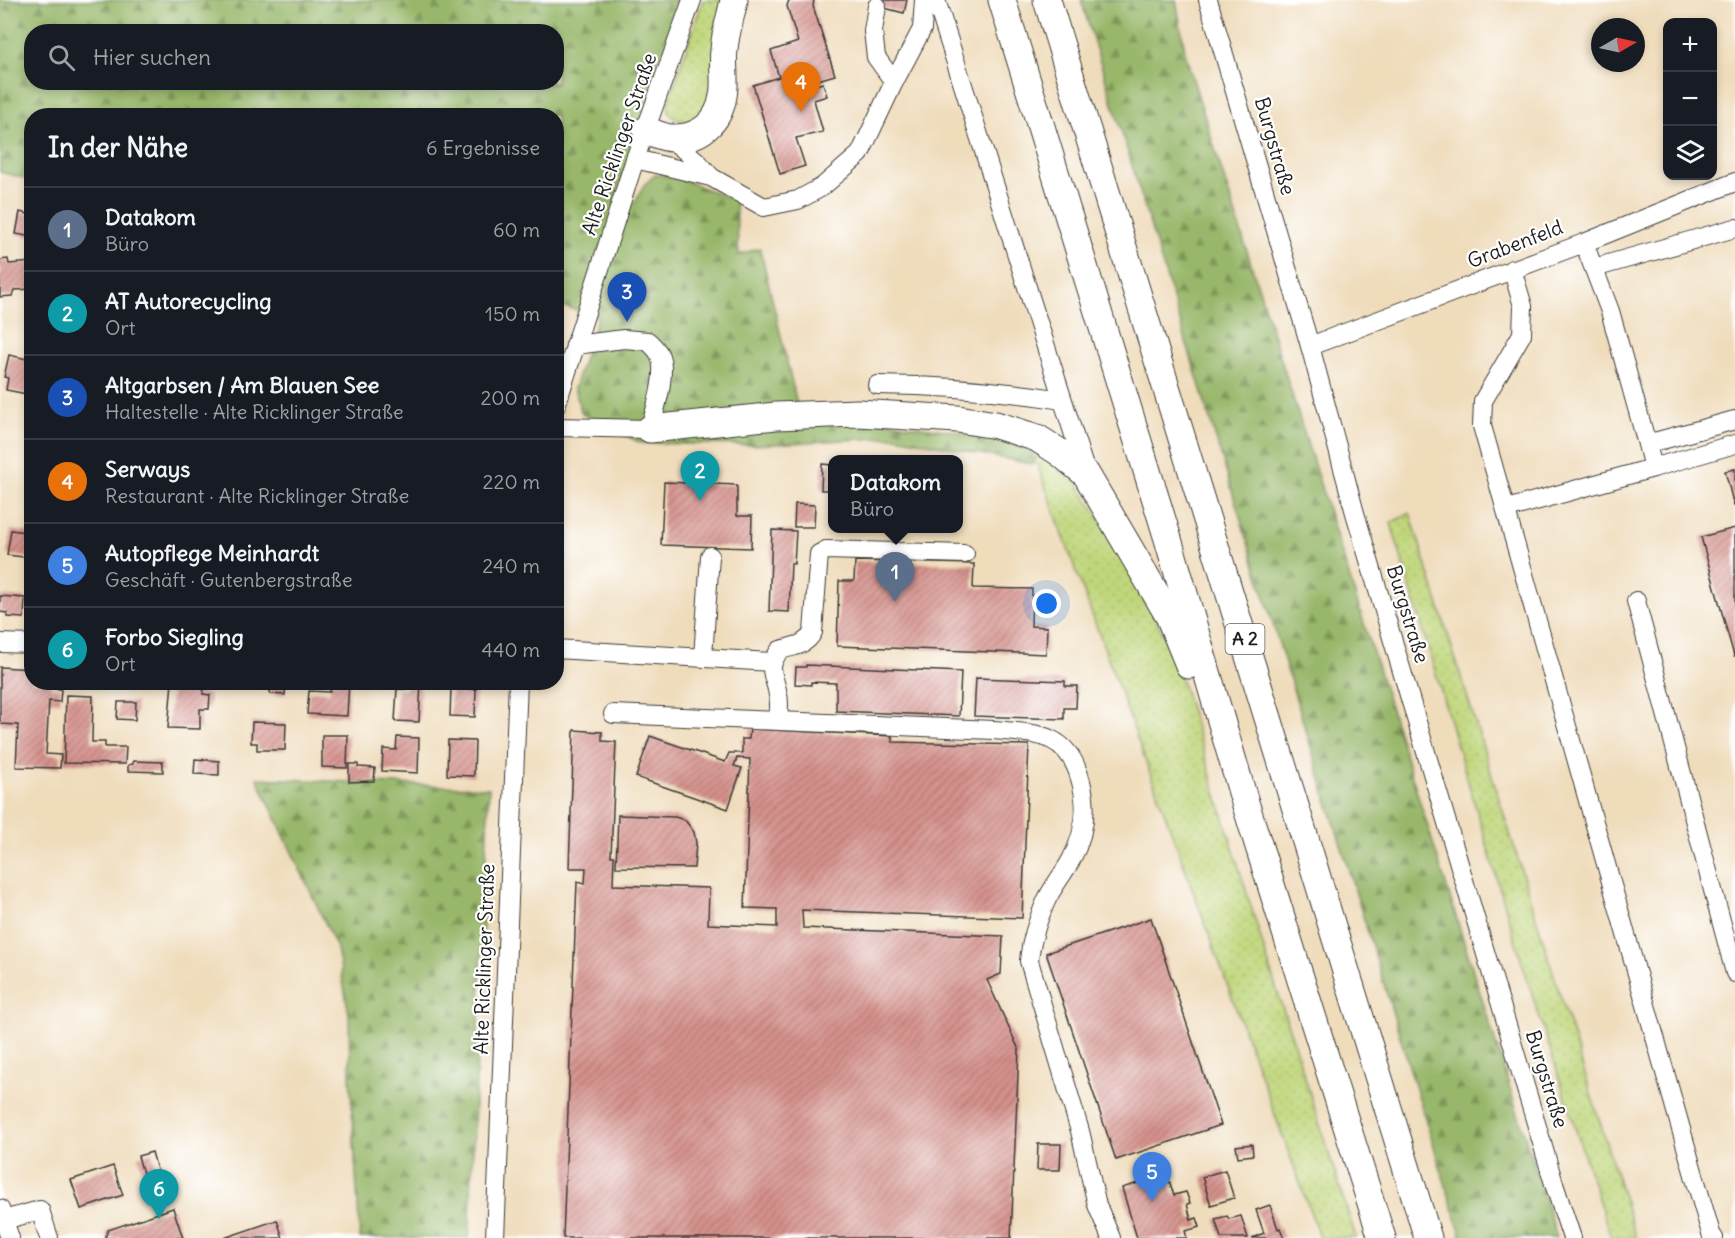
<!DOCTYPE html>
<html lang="de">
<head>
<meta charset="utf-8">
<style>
  body { margin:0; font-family:Delius,sans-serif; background:#242831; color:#f1f3f6 }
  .controls { position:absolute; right:18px; top:18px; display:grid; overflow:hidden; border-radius:12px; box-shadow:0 3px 9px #0003 }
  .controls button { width:54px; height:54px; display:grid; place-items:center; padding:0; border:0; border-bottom:2px solid #363941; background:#171b24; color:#f1f3f6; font:30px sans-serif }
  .compass { position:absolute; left:1591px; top:18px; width:54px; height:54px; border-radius:50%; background:#171b24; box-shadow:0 3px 9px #0003; rotate:81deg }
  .you { position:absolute; left:1047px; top:604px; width:21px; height:21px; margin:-15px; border:4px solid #fff; border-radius:50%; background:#1a73e8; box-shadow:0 0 0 9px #1a73e833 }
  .badge { display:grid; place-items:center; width:39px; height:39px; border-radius:50%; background:#d93025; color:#fff; font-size:20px; font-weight:700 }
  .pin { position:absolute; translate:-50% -50px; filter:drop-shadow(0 2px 3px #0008) }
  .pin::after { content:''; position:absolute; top:32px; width:21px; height:18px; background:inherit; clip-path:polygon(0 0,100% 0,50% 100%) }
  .popup { position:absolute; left:828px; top:455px; width:135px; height:78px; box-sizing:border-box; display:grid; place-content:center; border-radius:12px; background:#171b24; filter:drop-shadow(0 2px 4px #0005); font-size:20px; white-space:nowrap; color:#9ea1a6 }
  .popup b { font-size:22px; color:#f1f3f6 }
  .popup::after { content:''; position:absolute; left:50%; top:100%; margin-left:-12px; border:12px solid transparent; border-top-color:#171b24 }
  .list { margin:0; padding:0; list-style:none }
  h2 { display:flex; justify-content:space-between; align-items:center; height:78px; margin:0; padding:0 24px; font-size:26px }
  h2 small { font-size:20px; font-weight:400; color:#9ea1a6 }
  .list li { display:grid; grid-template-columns:39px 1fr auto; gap:18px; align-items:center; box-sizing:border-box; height:84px; padding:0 24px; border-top:2px solid #363941 }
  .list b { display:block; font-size:22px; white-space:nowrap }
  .list p { margin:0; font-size:20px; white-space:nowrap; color:#9ea1a6 }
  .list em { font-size:20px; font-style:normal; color:#9ea1a6 }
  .icon { flex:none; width:33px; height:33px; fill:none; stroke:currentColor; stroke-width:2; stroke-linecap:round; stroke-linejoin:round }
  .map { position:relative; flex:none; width:1735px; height:1238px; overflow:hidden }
  .search { position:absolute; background:#171b24; box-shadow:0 3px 9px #0003; left:24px; top:24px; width:540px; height:66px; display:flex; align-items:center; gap:15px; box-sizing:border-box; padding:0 21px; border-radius:24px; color:#9ea1a6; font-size:22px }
  .panel { position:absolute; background:#171b24; box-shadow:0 3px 9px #0003; left:24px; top:108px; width:540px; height:582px; border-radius:24px }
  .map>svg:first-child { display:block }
  .grass { fill:url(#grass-dots); stroke:#6e794b; stroke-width:1.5 }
  .forest { fill:url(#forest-firs); stroke:#5a6a43; stroke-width:1.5; fill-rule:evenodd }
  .building { fill:url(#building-hatch) }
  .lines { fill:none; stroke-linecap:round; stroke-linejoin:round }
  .minor-casing { stroke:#3c3934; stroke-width:20 }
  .highway-casing { stroke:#3c3934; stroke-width:29 }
  .minor { stroke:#fff; stroke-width:18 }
  .highway { stroke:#fff; stroke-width:27 }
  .labels { text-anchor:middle; stroke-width:4.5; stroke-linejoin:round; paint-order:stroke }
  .shield { fill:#fff; stroke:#606060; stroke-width:1.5 }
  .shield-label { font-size:18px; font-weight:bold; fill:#1c1c1c }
  .street-label { font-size:20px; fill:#1c1c1c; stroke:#fff }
</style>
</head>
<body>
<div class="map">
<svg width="1735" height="1238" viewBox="0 0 1735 1238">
  <defs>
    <pattern id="grass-dots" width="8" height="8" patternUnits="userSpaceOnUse" patternTransform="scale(1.5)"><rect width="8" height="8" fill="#c0d67a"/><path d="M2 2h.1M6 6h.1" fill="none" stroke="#a4b769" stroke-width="1.8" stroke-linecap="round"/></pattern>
    <pattern id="forest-firs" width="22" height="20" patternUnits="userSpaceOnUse" patternTransform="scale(1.5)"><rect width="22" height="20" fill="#98b76a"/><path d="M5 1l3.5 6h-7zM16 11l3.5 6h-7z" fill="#7b9456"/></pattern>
    <pattern id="building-hatch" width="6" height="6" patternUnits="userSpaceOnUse" patternTransform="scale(1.5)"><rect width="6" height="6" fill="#d6928c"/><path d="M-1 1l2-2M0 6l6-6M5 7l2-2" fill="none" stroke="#ad7672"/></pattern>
  </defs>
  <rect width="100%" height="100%" fill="#fff"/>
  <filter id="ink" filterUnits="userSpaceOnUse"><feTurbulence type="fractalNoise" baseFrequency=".0167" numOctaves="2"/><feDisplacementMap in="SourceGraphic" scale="12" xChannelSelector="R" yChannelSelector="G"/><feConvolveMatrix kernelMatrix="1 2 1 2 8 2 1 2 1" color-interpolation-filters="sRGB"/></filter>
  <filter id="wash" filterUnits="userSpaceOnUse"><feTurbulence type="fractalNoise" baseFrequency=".008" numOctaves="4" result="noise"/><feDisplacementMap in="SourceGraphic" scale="24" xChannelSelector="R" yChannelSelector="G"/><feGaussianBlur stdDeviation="1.35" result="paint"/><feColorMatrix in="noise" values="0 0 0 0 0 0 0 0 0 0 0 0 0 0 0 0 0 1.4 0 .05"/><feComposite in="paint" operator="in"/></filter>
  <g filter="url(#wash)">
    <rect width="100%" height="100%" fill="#efdcbb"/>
    <g class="grass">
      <path d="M 703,0 L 725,0 L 714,93 L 702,116 C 689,122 679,125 669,112 L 668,103 Z"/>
      <polygon points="1040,454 1076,481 1129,565 1174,656 1272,975 1356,1238 1320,1238 1037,464 1032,464"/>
      <polygon points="1410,513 1636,1238 1611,1238 1522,963 1391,523"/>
    </g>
    <g class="forest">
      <path d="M 0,0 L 685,0 L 614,200 L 635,203 L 644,185 L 655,175 L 673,176 L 735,200 L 739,255 L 760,248 L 797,404 L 906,425 L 991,436 L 1040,454 L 1031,464 L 897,437 L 754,445 L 641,443 L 582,414 L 574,388 L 598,316 L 557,305 L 556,116 L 32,116 L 31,180 L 0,172 ZM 32,32 L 556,32 L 556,82 L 32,82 Z"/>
      <polygon points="1081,0 1176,0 1186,57 1557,1238 1462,1238"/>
      <polygon points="257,778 489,788 469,1238 360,1238 350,1077 349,1014 337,948"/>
    </g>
    <g id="blocks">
      <g class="building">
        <polygon points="789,0 814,0 813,6 835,75 811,82 812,86 823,83 827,96 814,100 823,132 796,138 805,166 780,174 753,85 779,77 771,51 798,42 787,6"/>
        <polygon points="873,0 907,0 904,13 872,5"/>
        <polygon points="20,212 32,215 32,237 16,234"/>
        <polygon points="8,259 9,264 32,262 32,289 14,290 12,296 0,297 0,260"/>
        <polygon points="9,355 32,360 32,395 6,390 8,378 4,377"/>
        <polygon points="822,464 832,465 832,490 821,490"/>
        <polygon points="1735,469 1735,506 1734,506 1725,471"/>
        <polygon points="664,482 737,485 737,516 752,516 751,548 661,545"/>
        <polygon points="795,504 815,505 814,527 794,527"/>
        <polygon points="1735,528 1735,656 1734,656 1701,537"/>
        <polygon points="11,530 32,533 32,558 7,555"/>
        <polygon points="772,530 796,531 794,564 791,563 789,612 769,611"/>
        <polygon points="855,561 974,564 973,588 1032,589 1031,626 1047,627 1046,654 837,646 839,581 854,581"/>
        <polygon points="0,596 25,598 24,618 7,617 7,613 0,612"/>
        <polygon points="806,665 961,672 959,716 836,711 836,683 811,682 811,685 795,684 796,667 806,667"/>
        <polygon points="0,667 32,669 32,682 51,682 50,688 61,689 60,702 49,701 46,754 61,755 60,768 16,767 18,725 0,724"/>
        <polygon points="976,678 1065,681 1065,686 1077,686 1076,708 1064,708 1064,719 974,716"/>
        <polygon points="172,682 204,682 203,694 210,695 209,709 200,709 200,729 168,728"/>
        <polygon points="271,682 286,682 285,695 270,694"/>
        <polygon points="330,682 349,682 347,716 307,714 309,691 330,692"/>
        <polygon points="406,682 421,682 419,722 395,721 397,689 406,689"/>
        <polygon points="451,688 476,689 475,717 450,716"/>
        <polygon points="66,695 93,696 92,742 105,742 105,747 126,747 125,764 64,763"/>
        <polygon points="118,702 136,702 135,720 117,719"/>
        <polygon points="252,722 286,723 285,750 257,750 257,743 251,743"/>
        <polygon points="750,729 892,736 892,742 1029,745 1022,918 802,910 803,928 1003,936 1001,974 987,980 1019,1050 1011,1238 563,1238 577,882 585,884 586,868 569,868 574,730 602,732 602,741 616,742 611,856 614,856 613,885 709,888 708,924 777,927 777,909 745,908 750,759 737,758 734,766 742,768 728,809 636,777 650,736 725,762 729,753 742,753 742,739 749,739"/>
        <polygon points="322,735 348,735 347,768 322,767"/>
        <polygon points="397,737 419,738 418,773 382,771 383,749 396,750"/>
        <polygon points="448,740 475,741 474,776 447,775"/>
        <polygon points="195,759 219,761 219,775 194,774"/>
        <polygon points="133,761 163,762 163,772 128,771 128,765 133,764"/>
        <polygon points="349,764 358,764 358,767 375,768 374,781 349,782"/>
        <polygon points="618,815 675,817 685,820 694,832 696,843 694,868 616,867"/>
        <polygon points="1151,918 1221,1125 1116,1160 1046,953"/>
        <polygon points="1038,1144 1061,1144 1060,1170 1037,1170"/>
        <polygon points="1252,1144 1253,1155 1238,1157 1236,1146"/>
        <polygon points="152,1152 160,1180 146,1184 138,1156"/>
        <polygon points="113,1166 123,1195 81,1209 71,1180"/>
        <polygon points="1225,1170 1234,1198 1211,1205 1202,1177"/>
        <polygon points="1167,1174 1174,1195 1186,1192 1190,1203 1187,1204 1191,1220 1197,1218 1200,1227 1185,1231 1187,1238 1137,1238 1122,1188"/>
        <polygon points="1270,1205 1278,1229 1280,1228 1284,1238 1252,1238 1264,1233 1256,1210"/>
        <polygon points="173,1208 183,1238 105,1238 108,1230"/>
        <polygon points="1227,1216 1229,1219 1241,1216 1248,1238 1221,1238 1215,1219"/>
        <polygon points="277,1220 283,1238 224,1238"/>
      </g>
    </g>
  </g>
  <g filter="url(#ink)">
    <use href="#blocks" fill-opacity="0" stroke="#3c3934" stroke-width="1.5"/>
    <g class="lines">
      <defs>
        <g id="minor">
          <polyline points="936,0 1086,473"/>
          <polyline points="1208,0 1310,346 1355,513 1555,1187 1572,1238"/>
          <polyline points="877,6 873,31 876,57 894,82"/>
          <polyline points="670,138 698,162 711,177"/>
          <polyline points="635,159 711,177 764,207 798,200 822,187 860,154 894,82 922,29 924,0"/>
          <polyline points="1584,243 1610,311 1647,444 1735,420"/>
          <polyline points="1594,268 1735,228"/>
          <polyline points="1512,269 1523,306 1522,334 1483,401 1482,426 1694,1175 1712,1237 1714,1238"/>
          <polyline points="1310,346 1584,243 1735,182"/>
          <path d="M 877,385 C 938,386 1001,390 1062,400"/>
          <polyline points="556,406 635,159 692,0"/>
          <path d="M 556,427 L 650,429 C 655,410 667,374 660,356 C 658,350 652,345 648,341 L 624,339 L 575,345"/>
          <polyline points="1653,468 1735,444"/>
          <polyline points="1507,509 1653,468 1647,444"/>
          <polyline points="1636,601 1735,973"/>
          <polyline points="0,643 32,644"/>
          <polyline points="556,649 772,662"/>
          <polyline points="703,657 710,556"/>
          <path d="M 613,714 L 994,730 C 1034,734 1065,731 1079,775 C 1089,805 1086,832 1071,860 C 1064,873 1054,885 1047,899 C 1038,919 1031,939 1029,961 L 1080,1131 L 1097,1205 L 1111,1238"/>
          <path d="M 778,719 C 779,711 780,703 778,695 C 775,674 765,670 780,650 C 793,646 806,646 813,632 L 819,554 L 826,550 L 965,554"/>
          <polyline points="0,1209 10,1238"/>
          <polyline points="4,1220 40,1210 49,1238"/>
          <polyline points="495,1238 518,682"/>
        </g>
        <g id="highway">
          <polyline points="1002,0 1168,539 1244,799 1382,1238"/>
          <polyline points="1047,0 1428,1238"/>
          <path d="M 646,130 C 654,133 664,138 672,138 C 700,139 719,122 723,96 C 726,81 722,65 724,50 C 725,33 731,16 734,0"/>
          <polyline points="650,429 776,416 858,413 958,419 996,425 1037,438 1059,452 1086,474 1169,616 1189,665"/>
        </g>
      </defs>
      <use href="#minor" class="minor-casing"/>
      <use href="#highway" class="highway-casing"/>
      <use href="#minor" class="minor"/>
      <use href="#highway" class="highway"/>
    </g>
  </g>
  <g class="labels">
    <rect class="shield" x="1225.5" y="624" width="39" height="30" rx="4.5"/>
    <g class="shield-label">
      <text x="1245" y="645">A 2</text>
    </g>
    <g class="street-label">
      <text transform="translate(619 144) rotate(-71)" y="7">Alte Ricklinger Straße</text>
      <text transform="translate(1275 146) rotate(74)" y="7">Burgstraße</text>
      <text transform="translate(1515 244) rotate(-21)" y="7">Grabenfeld</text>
      <text transform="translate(1408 614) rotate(73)" y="7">Burgstraße</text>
      <text transform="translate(484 959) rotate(-88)" y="7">Alte Ricklinger Straße</text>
      <text transform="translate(1547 1079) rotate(73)" y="7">Burgstraße</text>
    </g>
  </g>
</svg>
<div class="controls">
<button>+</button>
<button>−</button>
<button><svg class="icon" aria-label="layers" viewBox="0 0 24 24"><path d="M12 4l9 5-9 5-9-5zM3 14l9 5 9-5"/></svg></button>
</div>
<svg class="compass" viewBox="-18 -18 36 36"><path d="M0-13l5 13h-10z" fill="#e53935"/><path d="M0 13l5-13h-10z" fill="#9ea1a6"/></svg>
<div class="you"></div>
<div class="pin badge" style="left:895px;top:602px;background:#5c6f8a">1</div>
<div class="popup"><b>Datakom</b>Büro</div>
<div class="pin badge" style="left:700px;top:501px;background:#0f9aa8">2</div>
<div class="pin badge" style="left:627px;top:322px;background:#1a4fb4">3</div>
<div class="pin badge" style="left:801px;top:112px;background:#e8710a">4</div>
<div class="pin badge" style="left:1152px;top:1202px;background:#3f7fe0">5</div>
<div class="pin badge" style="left:159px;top:1219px;background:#0f9aa8">6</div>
<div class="search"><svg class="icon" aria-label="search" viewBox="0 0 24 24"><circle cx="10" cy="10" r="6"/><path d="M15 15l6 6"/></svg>Hier suchen</div>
<section class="panel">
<h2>In der Nähe<small>6 Ergebnisse</small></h2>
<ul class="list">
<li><span class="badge" style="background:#5c6f8a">1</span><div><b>Datakom</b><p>Büro</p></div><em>60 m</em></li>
<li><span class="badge" style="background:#0f9aa8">2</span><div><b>AT Autorecycling</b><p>Ort</p></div><em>150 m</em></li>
<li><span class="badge" style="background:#1a4fb4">3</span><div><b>Altgarbsen / Am Blauen See</b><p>Haltestelle · Alte Ricklinger Straße</p></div><em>200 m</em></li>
<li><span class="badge" style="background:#e8710a">4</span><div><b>Serways</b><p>Restaurant · Alte Ricklinger Straße</p></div><em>220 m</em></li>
<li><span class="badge" style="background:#3f7fe0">5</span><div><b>Autopflege Meinhardt</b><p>Geschäft · Gutenbergstraße</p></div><em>240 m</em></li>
<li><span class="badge" style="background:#0f9aa8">6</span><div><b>Forbo Siegling</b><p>Ort</p></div><em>440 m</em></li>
</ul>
</section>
</div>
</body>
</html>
